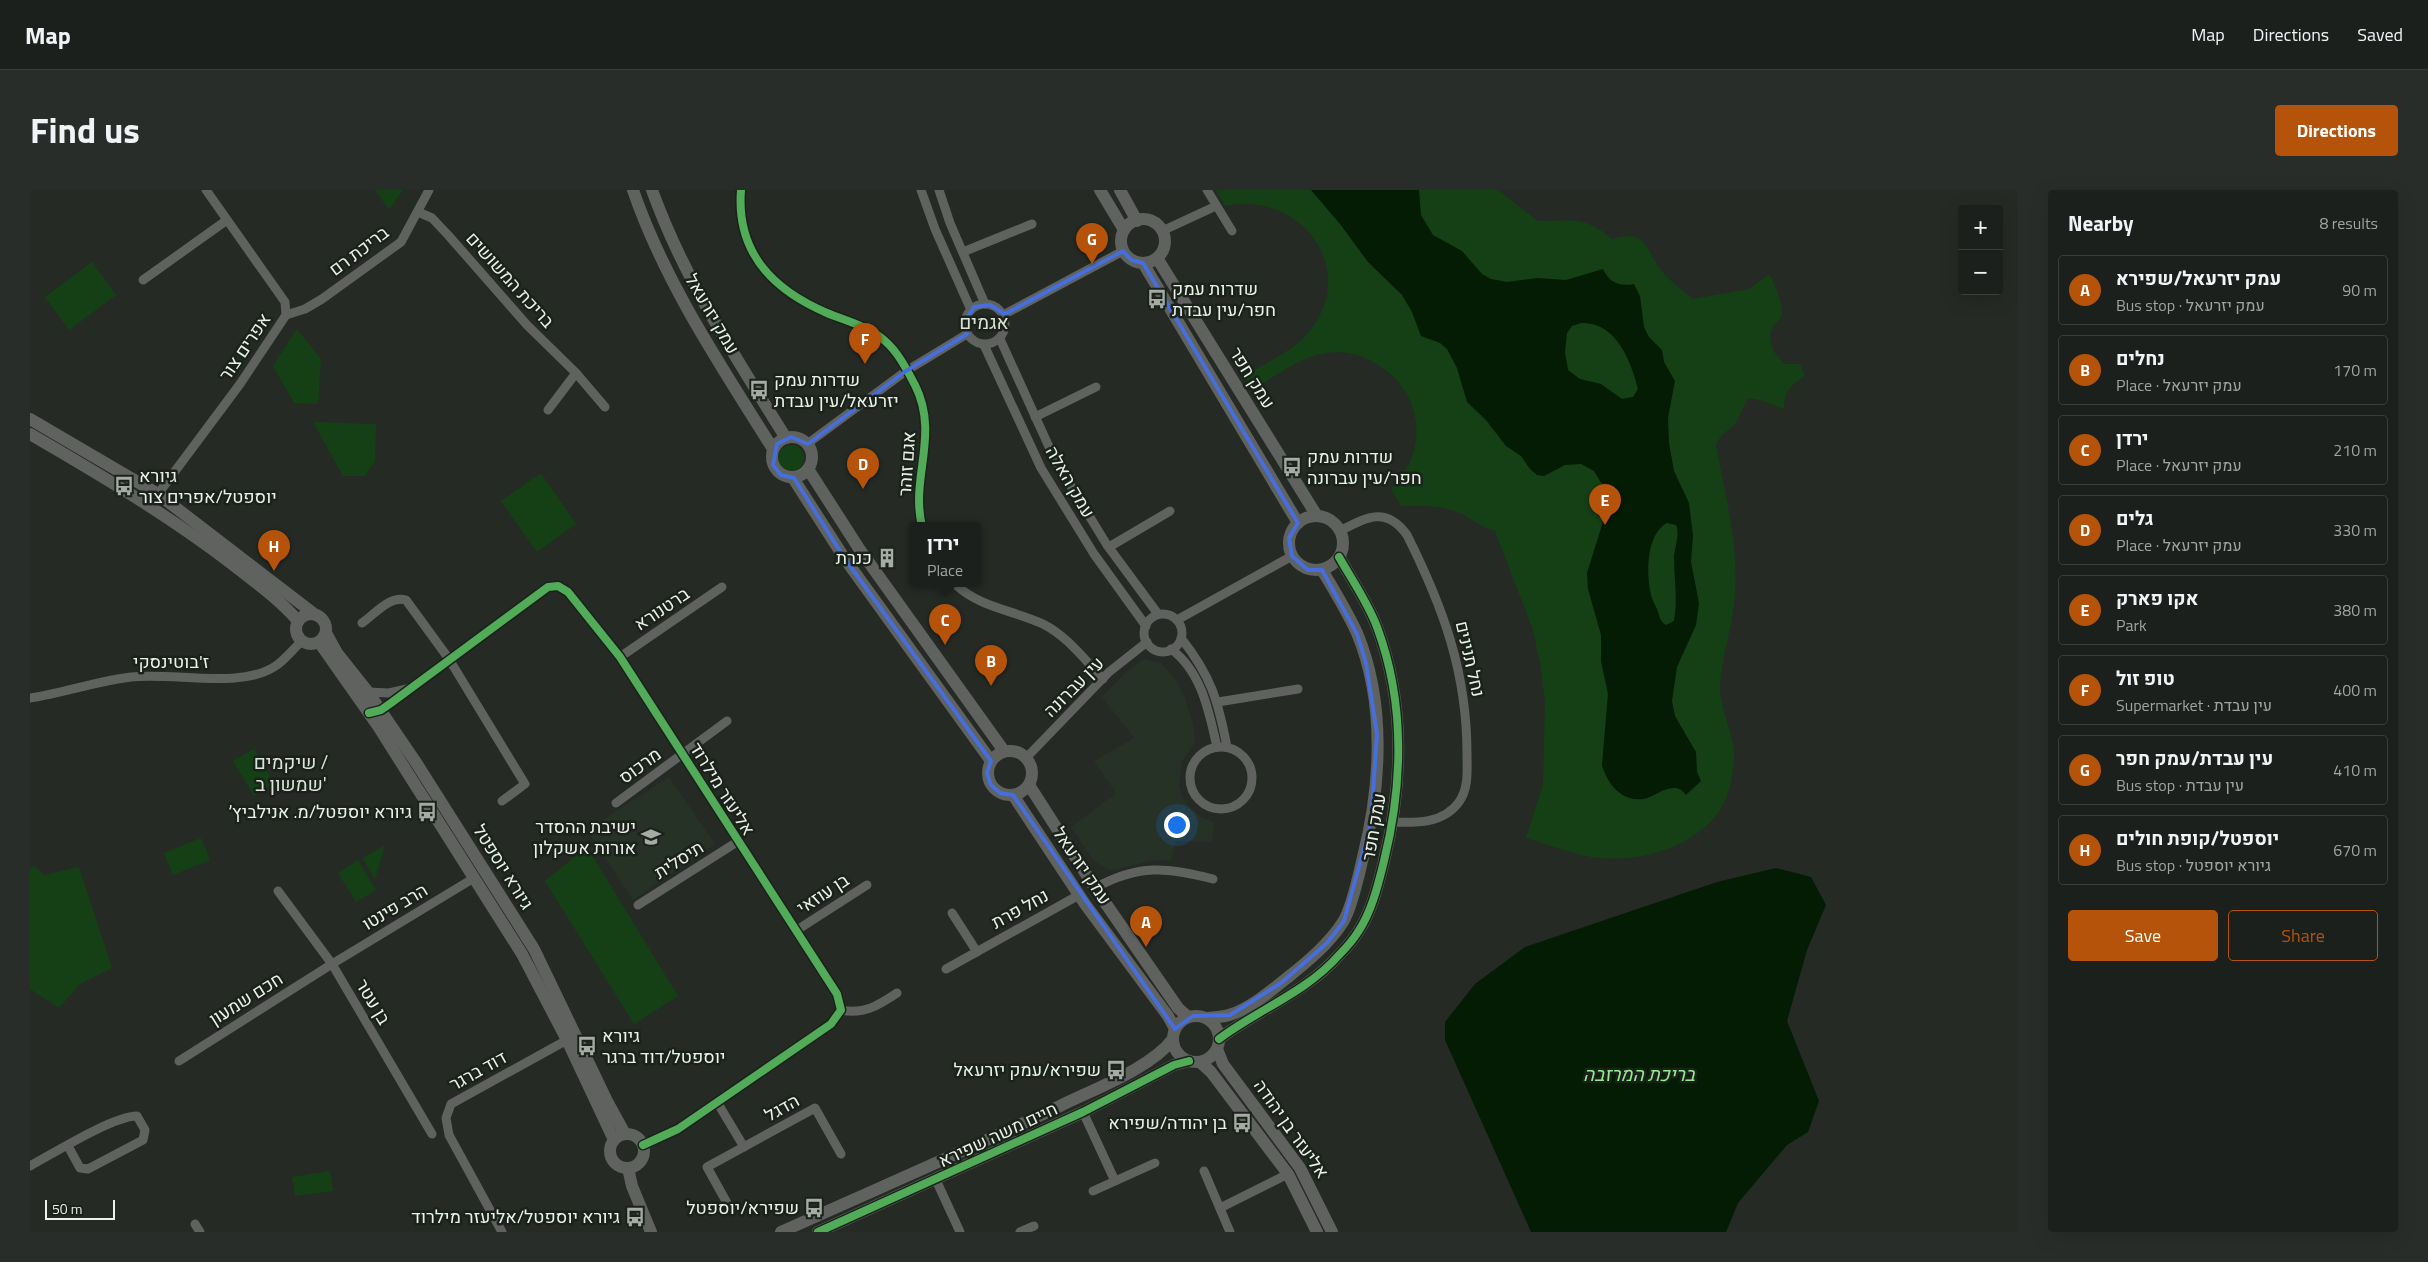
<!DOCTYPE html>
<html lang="en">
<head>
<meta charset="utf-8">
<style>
  body { margin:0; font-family:"Titillium Web",Heebo,sans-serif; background:#292d29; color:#f1f3f6 }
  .controls { position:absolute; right:15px; top:15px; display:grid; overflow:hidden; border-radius:5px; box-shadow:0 5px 20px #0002 }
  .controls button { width:45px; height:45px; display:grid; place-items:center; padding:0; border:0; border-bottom:1px solid #3a3e3b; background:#1c201c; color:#f1f3f6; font:25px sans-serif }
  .scale { position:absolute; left:15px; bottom:12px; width:70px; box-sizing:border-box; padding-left:5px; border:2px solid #eaf0ea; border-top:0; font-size:14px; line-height:18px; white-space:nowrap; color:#eaf0ea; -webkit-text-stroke:4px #1a221a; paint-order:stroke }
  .you { position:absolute; left:1146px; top:634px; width:18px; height:18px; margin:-12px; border:4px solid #fff; border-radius:50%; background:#1a73e8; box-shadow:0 0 0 8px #1a73e833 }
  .badge { display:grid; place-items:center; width:32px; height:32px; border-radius:50%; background:#b45309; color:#fff; font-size:16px; font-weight:700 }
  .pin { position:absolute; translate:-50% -41px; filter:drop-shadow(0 1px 2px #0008) }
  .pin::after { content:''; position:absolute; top:26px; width:18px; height:15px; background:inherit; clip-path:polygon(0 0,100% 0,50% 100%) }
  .popup { position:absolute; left:879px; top:332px; width:72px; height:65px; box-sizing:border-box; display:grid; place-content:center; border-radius:5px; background:#1c201c; filter:drop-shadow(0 1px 4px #0005); font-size:16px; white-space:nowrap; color:#a0a3a3 }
  .popup b { font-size:19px; color:#f1f3f6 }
  .popup::after { content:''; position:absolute; left:50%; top:100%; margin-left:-10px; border:10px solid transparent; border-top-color:#1c201c }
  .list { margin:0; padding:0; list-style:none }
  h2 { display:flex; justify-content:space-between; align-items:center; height:65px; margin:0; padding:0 20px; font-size:21px }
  h2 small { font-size:16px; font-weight:400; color:#a0a3a3 }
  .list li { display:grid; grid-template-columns:32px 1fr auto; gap:15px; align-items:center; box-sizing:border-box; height:70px; margin:0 10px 10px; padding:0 10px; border:1px solid #3a3e3b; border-radius:5px }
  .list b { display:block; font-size:19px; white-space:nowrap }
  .list p { margin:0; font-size:16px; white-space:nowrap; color:#a0a3a3 }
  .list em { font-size:16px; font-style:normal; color:#a0a3a3 }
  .actions { display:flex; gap:10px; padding:15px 20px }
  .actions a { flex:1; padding:11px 0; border:1px solid #b45309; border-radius:5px; text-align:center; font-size:18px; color:#b45309 }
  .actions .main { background:#b45309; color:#fff }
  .map { position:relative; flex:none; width:1988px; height:1042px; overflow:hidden; border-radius:5px }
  header { display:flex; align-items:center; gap:30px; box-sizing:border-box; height:70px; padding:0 25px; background:#1c201c; border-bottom:1px solid #3a3e3b }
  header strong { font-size:24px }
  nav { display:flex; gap:28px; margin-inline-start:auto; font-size:18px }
  .intro { display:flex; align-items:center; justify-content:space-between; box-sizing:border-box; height:120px; padding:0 30px }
  h1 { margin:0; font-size:35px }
  .button { padding:12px 22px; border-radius:5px; background:#b45309; color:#fff; font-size:18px; font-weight:700 }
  main { display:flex; gap:30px; padding:0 30px }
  aside { flex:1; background:#1c201c; border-radius:5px; box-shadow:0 5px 20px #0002 }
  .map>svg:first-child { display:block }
  .built { fill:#263225 }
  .green { fill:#154015 }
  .water { fill:#031c03; fill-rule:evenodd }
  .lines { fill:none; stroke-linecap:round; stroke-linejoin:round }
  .street { stroke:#5f625e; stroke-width:9 }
  .secondary { stroke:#5f625e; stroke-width:12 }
  .cycleway-casing { stroke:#1a221a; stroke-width:11 }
  .cycleway { stroke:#51ab58; stroke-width:8 }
  .marked { fill:none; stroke:#466edc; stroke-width:4; stroke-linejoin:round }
  .labels { text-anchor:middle; stroke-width:5; stroke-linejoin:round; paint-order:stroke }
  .street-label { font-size:18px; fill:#eaf0ea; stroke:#1a221a }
  .poi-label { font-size:18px; fill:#eaf0ea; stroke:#1a221a; text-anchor:end }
  .neighbourhood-label { font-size:19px; fill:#dae4d9; stroke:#1a221a }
  .water-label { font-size:19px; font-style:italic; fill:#96e892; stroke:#1a221a }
</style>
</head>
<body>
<header>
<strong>Map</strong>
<nav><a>Map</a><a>Directions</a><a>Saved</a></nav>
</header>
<div class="intro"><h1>Find us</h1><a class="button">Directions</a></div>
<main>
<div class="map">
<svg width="1988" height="1042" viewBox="0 0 1988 1042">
  <rect width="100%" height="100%" fill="#252a25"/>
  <g class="built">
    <polygon points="1115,469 1131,473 1143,486 1154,506 1163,534 1165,549 1164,555 1152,571 1149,595 1152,607 1159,617 1171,627 1184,632 1182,652 1146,651 1141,670 1120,671 1083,680 1077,679 1064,671 1041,637 1086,603 1064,571 1104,548 1072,507 1096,482"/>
    <polygon points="639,587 685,654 603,710 557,640"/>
  </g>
  <g class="green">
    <polygon points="345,0 373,0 359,20"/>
    <path d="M 1186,0 L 1468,0 L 1508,31 C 1542,32 1552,24 1582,49 C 1619,39 1614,59 1631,80 C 1639,91 1653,100 1663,109 L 1719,99 L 1740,84 C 1744,95 1752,110 1752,122 C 1752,129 1748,130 1744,135 C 1735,149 1744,164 1754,174 L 1770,174 L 1775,186 C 1759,196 1755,201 1754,219 L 1730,210 L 1718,208 L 1705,234 L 1690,247 L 1686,255 C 1695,303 1708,352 1705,401 C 1704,433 1692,464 1690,495 C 1689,520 1705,543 1704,569 C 1703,587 1699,607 1688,623 C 1660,660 1606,673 1561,667 C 1539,663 1517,654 1496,648 L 1513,594 L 1515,512 L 1510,473 L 1503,440 L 1465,341 C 1452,338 1443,329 1430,323 C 1412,315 1390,315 1371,316 L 1361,299 C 1367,291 1374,283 1379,274 C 1396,239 1383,197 1351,177 C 1334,165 1318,160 1297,163 C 1270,166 1245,187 1222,200 L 1214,186 C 1237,172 1265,161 1282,138 C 1328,75 1268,0 1195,16 Z"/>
    <polygon points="62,72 86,105 39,140 15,107"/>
    <polygon points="267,139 291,169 288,214 264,213 243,176"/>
    <polygon points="283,232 346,234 345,271 335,286 313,286"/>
    <circle cx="761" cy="268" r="13"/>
    <polygon points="511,283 546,334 507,362 471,311"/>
    <polygon points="224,559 244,593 224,606 203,571"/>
    <polygon points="171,648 180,670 143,685 134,663"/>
    <polygon points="355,655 345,690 333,668"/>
    <polygon points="557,657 648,806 604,834 515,691"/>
    <polygon points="328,670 346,700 326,712 308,683"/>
    <polygon points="5,676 14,685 49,677 82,778 50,794 29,818 0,799 0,678"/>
    <polygon points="300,981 303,1001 265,1006 262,987"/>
  </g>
  <g class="water">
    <path d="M 1281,0 L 1389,0 L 1391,25 L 1403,45 L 1432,61 L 1452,84 L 1461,89 L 1477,92 L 1507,88 L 1536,90 L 1573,79 C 1579,92 1589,97 1604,94 L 1610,106 L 1614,137 L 1619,147 L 1632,160 L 1634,172 L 1645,191 L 1638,228 L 1639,253 L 1644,281 L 1659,313 L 1663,346 L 1661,372 L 1669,413 L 1666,435 L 1647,477 L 1642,511 L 1645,526 L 1666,562 L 1667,582 L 1671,591 L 1656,605 C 1644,588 1626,607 1613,609 C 1591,612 1577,593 1572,575 L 1578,504 L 1571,471 L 1571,445 L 1558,399 L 1557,383 L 1576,322 L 1576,301 L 1564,281 L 1551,274 L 1535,275 L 1514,286 L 1507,285 L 1500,279 L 1491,266 L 1476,256 L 1456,230 L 1437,212 L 1427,178 L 1417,159 L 1410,153 L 1391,146 L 1382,122 L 1372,105 L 1338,72 L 1310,34 ZM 1552,133 C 1586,132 1601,171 1608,199 L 1603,207 L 1592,209 L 1571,194 L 1550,189 L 1538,180 L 1535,162 L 1537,143 L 1542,136 ZM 1637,333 L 1646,335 C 1650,345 1645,356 1644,366 C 1644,388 1648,409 1644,431 L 1636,435 C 1629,431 1630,426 1627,419 C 1625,414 1622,410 1621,405 C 1616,385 1616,344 1637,333 Z"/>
    <polygon points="1746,678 1781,687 1796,715 1777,760 1757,831 1789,911 1778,942 1757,955 1708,1013 1696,1042 1501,1042 1415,850 1415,832 1445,794 1495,757 1687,692"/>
  </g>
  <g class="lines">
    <g class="street">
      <path d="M 711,0 C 706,63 743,100 797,123 C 816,131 840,137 855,151 C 868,162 877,180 885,195 C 910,245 880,288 892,336"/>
      <polyline points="891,0 905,39 941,120"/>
      <polyline points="909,0 920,33 955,114"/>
      <polyline points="1177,0 1202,41"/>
      <polyline points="388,22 402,28 418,45 497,135 546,183 575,217"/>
      <polyline points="1132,41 1186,16"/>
      <polyline points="933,62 1002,34"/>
      <polyline points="113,90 197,30"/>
      <circle cx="955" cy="134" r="20"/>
      <polyline points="256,125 275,119 292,109 371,52 399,0"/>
      <polyline points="973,125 1093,61"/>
      <polyline points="970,149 1025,270 1077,355 1128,424"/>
      <polyline points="954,155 1011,278 1064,364 1116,436"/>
      <polyline points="518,220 546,183"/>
      <polyline points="1005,227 1066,197"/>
      <polyline points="777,254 876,181 937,144"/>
      <polyline points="128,304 210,194 256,125 255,112 176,0"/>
      <path d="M 1310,341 C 1337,327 1356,316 1377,345 C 1413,417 1437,482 1437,564 C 1437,580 1439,598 1429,612 C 1413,634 1386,633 1362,632"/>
      <polyline points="1079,357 1140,321"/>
      <path d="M 925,394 C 950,418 983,420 1013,434 C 1037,446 1054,469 1073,489"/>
      <circle cx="1133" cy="443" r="19"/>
      <polyline points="1147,430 1262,366"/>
      <path d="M 332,433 C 345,424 360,405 376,410 L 419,469 L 495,594 L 472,611"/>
      <path d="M 1151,448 C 1181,486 1188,510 1197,557"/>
      <path d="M 1141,459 C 1172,482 1179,522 1187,557"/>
      <polyline points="590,467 692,397"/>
      <polyline points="338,502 359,503 377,499"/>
      <path d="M 0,508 C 34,503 67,491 101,487 C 142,482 209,499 244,477 C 254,471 263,459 272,451"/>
      <polyline points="1188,512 1268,499"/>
      <polyline points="346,522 361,513 518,397 528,396 538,402 590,467 807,804 811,820 801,834 648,939 613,955"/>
      <circle cx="1191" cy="588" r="31"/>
      <polyline points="997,567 1079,482 1117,452"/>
      <polyline points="586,613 697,531"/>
      <path d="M 1065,698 C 1108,674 1137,677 1183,689"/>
      <polyline points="248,701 302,774 402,944"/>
      <polyline points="608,715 707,652"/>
      <polyline points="922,723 947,762"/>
      <polyline points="767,740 837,695"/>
      <polyline points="916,779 1049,705"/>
      <path d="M 811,820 C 834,825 849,815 867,803"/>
      <polyline points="149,871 302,774 444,688"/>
      <polyline points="687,912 714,957"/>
      <polyline points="1053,922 1085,991"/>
      <path d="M 0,976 C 24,963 83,926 107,926 L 115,940 L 113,950 L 58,979 L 50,978 L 38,956"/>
      <polyline points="1174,981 1200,1042"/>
      <polyline points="906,990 930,1042"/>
      <polyline points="1063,1001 1125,973"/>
      <polyline points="697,1013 677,977 785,918 811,964"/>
      <polyline points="1190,1018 1258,984"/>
      <polyline points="165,1034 170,1042"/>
      <polyline points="472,1042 419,945 416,928 421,914 537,850"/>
      <polyline points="990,1042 1004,1036"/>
    </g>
    <g class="secondary">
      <path d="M 603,0 C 635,93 691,176 743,259"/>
      <path d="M 622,0 C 654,89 706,168 756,248"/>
      <polyline points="1070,0 1094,40"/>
      <polyline points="1090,0 1107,31"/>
      <circle cx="1113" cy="51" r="22"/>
      <polyline points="1127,68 1287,326"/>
      <polyline points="1113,73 1268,333"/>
      <polyline points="0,229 128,304 283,423"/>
      <path d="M 0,244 C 69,284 138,325 202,374 C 225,392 249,409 268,431"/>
      <circle cx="762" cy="267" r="20"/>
      <polyline points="778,279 830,360 974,561"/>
      <polyline points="763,288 815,369 961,571"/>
      <circle cx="1286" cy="353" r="27"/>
      <circle cx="281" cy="439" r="15"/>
      <polyline points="296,443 307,463 338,502 387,574 504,759 578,913 595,944"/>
      <polyline points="289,452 348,536 492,764 537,850 584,950"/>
      <circle cx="980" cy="583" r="22"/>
      <polyline points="999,595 1065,698 1148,818 1158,827"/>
      <polyline points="983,605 1055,714 1138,826 1145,839"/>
      <circle cx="1166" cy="849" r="23"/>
      <path d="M 1177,828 C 1184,827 1193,827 1199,825 C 1219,819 1241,801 1257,788 C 1277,772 1299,754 1313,732 C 1322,718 1329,684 1333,667 C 1351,596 1356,513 1327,443 C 1317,421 1304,400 1292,380"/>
      <path d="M 1189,849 C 1227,820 1277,802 1309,765 C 1316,758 1323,750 1328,742 C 1342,721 1348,695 1354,671 C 1373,594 1375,512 1347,437 C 1338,413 1322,390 1309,367"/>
      <polyline points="1187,859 1193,874 1270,978 1302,1042"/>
      <polyline points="1170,872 1181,882 1258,984 1287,1042"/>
      <circle cx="597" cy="961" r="17"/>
      <polyline points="598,978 602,996 621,1042"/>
      <path d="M 751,1042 C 844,1000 938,960 1030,916 C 1064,899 1120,879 1143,849"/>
      <polyline points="788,1042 1053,922 1144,875 1159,871"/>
    </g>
    <defs>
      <g id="cycleway">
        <path d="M 711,0 C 706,63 743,100 797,123 C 816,131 840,137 855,151 C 868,162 877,180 885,195 C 910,245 880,288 892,336"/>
        <polyline points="339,523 351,520 361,513 518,397 528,396 538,402 590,467 807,804 811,820 801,834 648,939 613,955"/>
        <path d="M 1189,849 C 1227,820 1277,802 1309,765 C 1316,758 1323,750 1328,742 C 1342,721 1348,695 1354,671 C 1373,594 1375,512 1347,437 C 1338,413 1322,390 1309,367"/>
        <polyline points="788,1042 1053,922 1144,875 1159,871"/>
      </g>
    </defs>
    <use href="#cycleway" class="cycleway-casing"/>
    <use href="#cycleway" class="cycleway"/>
  </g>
  <path class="marked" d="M 1093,61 L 1101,70 L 1113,73 L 1268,333 L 1259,348 L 1262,366 L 1278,380 L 1292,380 L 1327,444 L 1336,473 L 1347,544 L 1341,633 L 1314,731 L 1297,753 L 1251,793 L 1200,825 L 1163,826 L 1145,839 L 983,605 L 970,603 L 961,595 L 957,583 L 961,571 L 815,369 L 764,288 L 751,285 L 743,275 L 747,254 L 761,247 L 778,254 L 876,181 L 937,144 L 935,131 L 944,117 L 960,115 L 975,124 Z"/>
  <defs>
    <symbol id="bus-bare" viewBox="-9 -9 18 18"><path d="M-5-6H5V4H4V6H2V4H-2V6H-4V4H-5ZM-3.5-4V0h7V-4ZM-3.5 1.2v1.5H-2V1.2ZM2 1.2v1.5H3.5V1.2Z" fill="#a5aba5" stroke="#1a221a" stroke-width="2.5" paint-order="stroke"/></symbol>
    <symbol id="building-bare" viewBox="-9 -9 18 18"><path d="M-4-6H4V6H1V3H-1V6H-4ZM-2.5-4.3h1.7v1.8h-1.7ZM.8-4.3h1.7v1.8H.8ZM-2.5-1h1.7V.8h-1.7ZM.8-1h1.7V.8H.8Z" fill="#a5aba5" stroke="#1a221a" stroke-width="2.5" paint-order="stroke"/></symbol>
    <symbol id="school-bare" viewBox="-9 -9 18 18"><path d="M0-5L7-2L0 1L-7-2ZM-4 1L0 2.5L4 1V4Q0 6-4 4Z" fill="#a5aba5" stroke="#1a221a" stroke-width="2.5" paint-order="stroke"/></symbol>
  </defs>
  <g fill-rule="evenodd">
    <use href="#bus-bare" x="1113" y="95" width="28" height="28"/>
    <use href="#bus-bare" x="715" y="186" width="28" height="28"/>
    <use href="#bus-bare" x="1248" y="263" width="28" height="28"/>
    <use href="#bus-bare" x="80" y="282" width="28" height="28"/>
    <use href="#building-bare" x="843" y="354" width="28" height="28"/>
    <use href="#bus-bare" x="383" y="608" width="28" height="28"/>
    <use href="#school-bare" x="607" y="633" width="28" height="28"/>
    <use href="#bus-bare" x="543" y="842" width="28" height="28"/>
    <use href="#bus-bare" x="1072" y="866" width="28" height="28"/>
    <use href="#bus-bare" x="1198" y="919" width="28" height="28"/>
    <use href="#bus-bare" x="770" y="1004" width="28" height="28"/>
    <use href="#bus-bare" x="591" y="1013" width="28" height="28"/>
  </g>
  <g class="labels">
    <g class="street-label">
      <text transform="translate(329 61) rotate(-37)" y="6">בריכת רם</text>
      <text transform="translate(480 90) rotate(48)" y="6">בריכת המשושים</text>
      <text transform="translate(682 124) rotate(60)" y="6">עמק יזרעאל</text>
      <text transform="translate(215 157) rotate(-56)" y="6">אפרים צור</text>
      <text transform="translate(1222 188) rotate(58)" y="6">עמק חפר</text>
      <text transform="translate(877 274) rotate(-86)" y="6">אגם זוהר</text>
      <text transform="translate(1040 292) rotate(60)" y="6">עמק האלה</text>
      <text transform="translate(632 419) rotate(-34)" y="6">ברטנורא</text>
      <text transform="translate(1440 469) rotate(77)" y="6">נחל תנינים</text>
      <text x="141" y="478">ז'בוטינסקי</text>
      <text transform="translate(1044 497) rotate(-45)" y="6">עין עברונה</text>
      <text transform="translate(610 576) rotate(-36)" y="6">מרכוס</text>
      <text transform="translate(692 599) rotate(58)" y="6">אליעזר מילרוד</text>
      <text transform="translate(1344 637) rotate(-80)" y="6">עמק חפר</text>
      <text transform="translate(649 670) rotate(-32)" y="6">תיסלית</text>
      <text transform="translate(1052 676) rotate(56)" y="6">עמק יזרעאל</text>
      <text transform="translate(473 677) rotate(58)" y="6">גיורא יוספטל</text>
      <text transform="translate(793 704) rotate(-33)" y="6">בן עוזאי</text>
      <text transform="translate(365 717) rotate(-31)" y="6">הרב פינטו</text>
      <text transform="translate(990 719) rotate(-29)" y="6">נחל פרת</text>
      <text transform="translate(216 809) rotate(-32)" y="6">חכם שמעון</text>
      <text transform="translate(343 812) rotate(59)" y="6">בן עטר</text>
      <text transform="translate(448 881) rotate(-29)" y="6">דוד ברגר</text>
      <text transform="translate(752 918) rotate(-29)" y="6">הדגל</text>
      <text transform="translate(1261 939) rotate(55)" y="6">אליעזר בן יהודה</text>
      <text transform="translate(968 945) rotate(-25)" y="6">חיים משה שפירא</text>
    </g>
    <g class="poi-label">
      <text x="1142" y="105" text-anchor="start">שדרות עמק<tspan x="1142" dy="21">חפר/עין עבדת</tspan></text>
      <text x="744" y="196" text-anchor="start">שדרות עמק<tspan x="744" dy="21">יזרעאל/עין עבדת</tspan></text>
      <text x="1277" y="273" text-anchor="start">שדרות עמק<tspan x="1277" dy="21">חפר/עין עברונה</tspan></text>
      <text x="109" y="292" text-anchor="start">גיורא<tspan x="109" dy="21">יוספטל/אפרים צור</tspan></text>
      <text x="842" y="374">כנרת</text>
      <text x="382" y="628">גיורא יוספטל/מ. אנילביץ׳</text>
      <text x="606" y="643">ישיבת ההסדר<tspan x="606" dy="21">אורות אשקלון</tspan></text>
      <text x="572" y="852" text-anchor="start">גיורא<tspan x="572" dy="21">יוספטל/דוד ברגר</tspan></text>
      <text x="1071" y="886">שפירא/עמק יזרעאל</text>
      <text x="1197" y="939">בן יהודה/שפירא</text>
      <text x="769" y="1024">שפירא/יוספטל</text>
      <text x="590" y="1033">גיורא יוספטל/אליעזר מילרוד</text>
    </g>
    <g class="neighbourhood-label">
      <text x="954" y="139">אגמים</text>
      <text x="261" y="579">שיקמים /<tspan x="261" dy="22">שמשון ב'</tspan></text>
    </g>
    <g class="water-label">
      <text x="1609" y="891">בריכת המרזבה</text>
    </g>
  </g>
</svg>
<div class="controls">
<button>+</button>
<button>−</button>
</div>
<div class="scale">50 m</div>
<div class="you"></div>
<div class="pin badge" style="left:1116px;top:757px">A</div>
<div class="pin badge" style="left:961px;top:496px">B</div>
<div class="pin badge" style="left:915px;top:455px">C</div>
<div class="popup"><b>ירדן</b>Place</div>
<div class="pin badge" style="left:833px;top:299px">D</div>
<div class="pin badge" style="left:1575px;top:335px">E</div>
<div class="pin badge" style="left:835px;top:174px">F</div>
<div class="pin badge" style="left:1062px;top:74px">G</div>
<div class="pin badge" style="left:244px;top:381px">H</div>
</div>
<aside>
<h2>Nearby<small>8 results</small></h2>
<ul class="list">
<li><span class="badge">A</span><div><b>עמק יזרעאל/שפירא</b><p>Bus stop · עמק יזרעאל</p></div><em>90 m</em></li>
<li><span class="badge">B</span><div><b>נחלים</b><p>Place · עמק יזרעאל</p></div><em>170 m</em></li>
<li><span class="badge">C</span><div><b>ירדן</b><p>Place · עמק יזרעאל</p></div><em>210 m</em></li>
<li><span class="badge">D</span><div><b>גלים</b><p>Place · עמק יזרעאל</p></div><em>330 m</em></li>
<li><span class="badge">E</span><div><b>אקו פארק</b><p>Park</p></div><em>380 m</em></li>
<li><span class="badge">F</span><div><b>טופ זול</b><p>Supermarket · עין עבדת</p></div><em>400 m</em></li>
<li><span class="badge">G</span><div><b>עין עבדת/עמק חפר</b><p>Bus stop · עין עבדת</p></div><em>410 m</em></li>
<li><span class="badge">H</span><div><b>יוספטל/קופת חולים</b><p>Bus stop · גיורא יוספטל</p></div><em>670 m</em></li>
</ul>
<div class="actions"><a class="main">Save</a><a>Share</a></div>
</aside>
</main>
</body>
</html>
